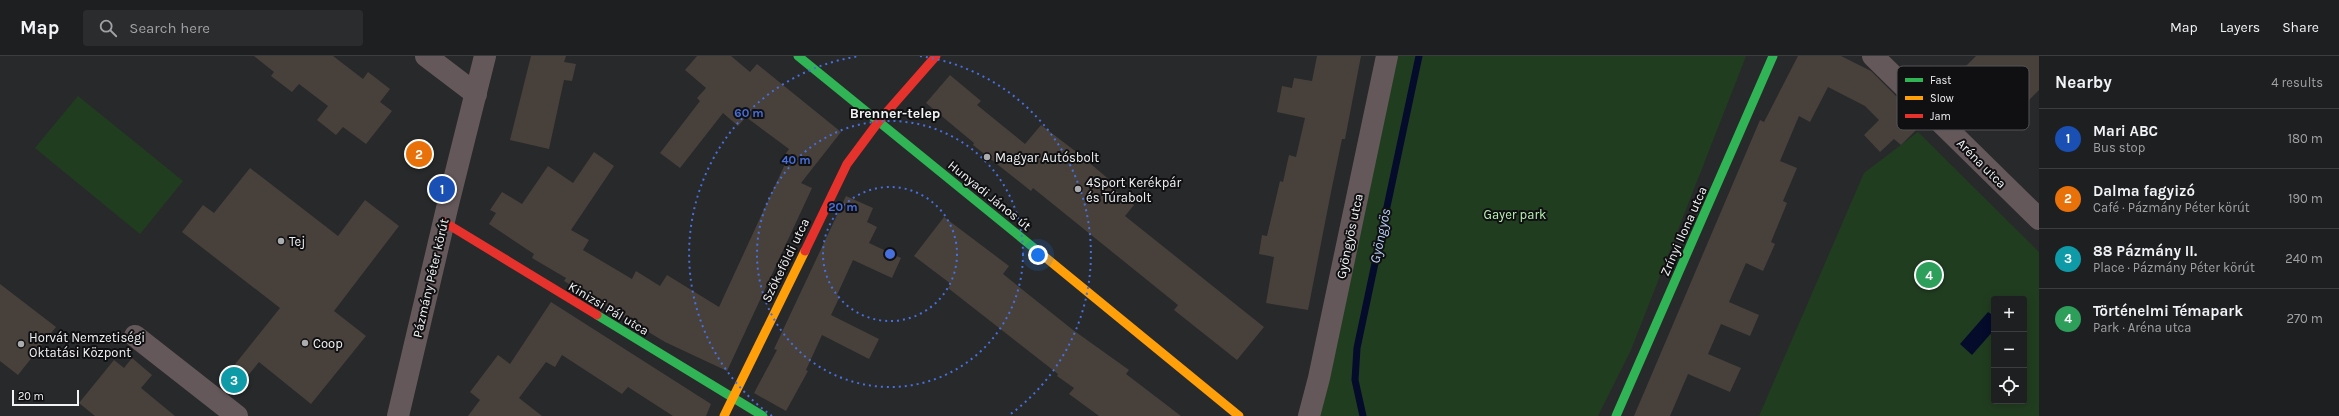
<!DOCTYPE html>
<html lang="en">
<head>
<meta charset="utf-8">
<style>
  body { margin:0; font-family:Karla,sans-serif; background:#2b2c2d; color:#f1f3f6 }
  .controls { position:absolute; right:12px; bottom:12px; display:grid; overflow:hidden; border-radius:4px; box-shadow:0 2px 10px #0003 }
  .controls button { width:36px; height:36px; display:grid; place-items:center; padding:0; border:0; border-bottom:1px solid #3c3d3e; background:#1e1f20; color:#f1f3f6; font:20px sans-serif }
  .scale { position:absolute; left:12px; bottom:10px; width:67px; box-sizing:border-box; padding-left:4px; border:2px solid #f2f3f5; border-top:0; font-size:11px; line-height:14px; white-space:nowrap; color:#f2f3f5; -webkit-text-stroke:3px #101012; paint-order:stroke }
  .you { position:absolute; left:1038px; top:199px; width:14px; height:14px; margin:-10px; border:3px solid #fff; border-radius:50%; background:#1a73e8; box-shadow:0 0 0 6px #1a73e833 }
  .badge { display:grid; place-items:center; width:26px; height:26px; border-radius:50%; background:#8c9099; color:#fff; font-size:13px; font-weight:700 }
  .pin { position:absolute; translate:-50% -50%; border:2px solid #fff; box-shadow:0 1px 4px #0006 }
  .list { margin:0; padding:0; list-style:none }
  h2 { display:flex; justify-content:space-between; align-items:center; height:52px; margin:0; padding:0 16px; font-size:17px }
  h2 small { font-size:13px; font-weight:400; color:#a1a2a5 }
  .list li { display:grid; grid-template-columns:26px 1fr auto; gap:12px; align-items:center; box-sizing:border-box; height:60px; padding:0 16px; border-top:1px solid #3c3d3e }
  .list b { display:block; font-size:15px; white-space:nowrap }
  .list p { margin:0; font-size:13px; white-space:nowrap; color:#a1a2a5 }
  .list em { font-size:13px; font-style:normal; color:#a1a2a5 }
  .icon { flex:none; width:22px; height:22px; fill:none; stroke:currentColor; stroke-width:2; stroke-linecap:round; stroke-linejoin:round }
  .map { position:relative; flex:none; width:2039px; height:360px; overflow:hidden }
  header { display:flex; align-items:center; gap:24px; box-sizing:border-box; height:56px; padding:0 20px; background:#1e1f20; border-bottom:1px solid #3c3d3e }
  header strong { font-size:19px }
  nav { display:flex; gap:22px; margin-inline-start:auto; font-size:14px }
  .search { width:280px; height:36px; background:#2b2c2d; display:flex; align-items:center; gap:10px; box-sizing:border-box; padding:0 14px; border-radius:4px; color:#a1a2a5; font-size:15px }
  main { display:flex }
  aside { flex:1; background:#1e1f20 }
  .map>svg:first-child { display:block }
  .green { fill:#213d20; fill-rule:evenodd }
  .water { fill:#040b2b }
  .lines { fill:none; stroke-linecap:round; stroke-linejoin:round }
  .stream { stroke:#040b2b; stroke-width:7 }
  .building { fill:#48413b }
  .street { stroke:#65585a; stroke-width:22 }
  .fast { stroke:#30b455; stroke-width:9 }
  .slow { stroke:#ff9f0a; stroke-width:9 }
  .jam { stroke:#e5322d; stroke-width:9 }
  .ring { fill:none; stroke:#486fde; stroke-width:2; stroke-dasharray:2 4 }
  .poi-dot { fill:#abacae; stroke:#101012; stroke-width:1.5 }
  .labels { text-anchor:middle; stroke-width:4; stroke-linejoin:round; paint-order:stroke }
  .poi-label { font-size:13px; fill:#f2f3f5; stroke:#101012; text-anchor:start }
  .street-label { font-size:13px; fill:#f2f3f5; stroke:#101012 }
  .park-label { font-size:13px; fill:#b9f3b3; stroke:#101012 }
  .neighbourhood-label { font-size:14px; font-weight:bold; fill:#f2f3f5; stroke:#101012 }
  .water-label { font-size:14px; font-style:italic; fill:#b9d2fa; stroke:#101012 }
  .key { fill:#101012; stroke:#545456; stroke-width:1 }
  .key-label { font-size:11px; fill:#f2f3f5 }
  .centre { fill:#486fde; stroke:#101012; stroke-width:2 }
  .ring-label { font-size:12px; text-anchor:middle; font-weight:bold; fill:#486fde; stroke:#101012; stroke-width:4; stroke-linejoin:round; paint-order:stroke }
</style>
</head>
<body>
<header>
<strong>Map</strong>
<div class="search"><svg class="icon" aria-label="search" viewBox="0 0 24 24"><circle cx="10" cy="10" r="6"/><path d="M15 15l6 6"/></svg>Search here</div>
<nav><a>Map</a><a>Layers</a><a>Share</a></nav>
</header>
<main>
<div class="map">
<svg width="2039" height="360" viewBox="0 0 2039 360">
  <rect width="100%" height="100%" fill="#28292a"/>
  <g class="green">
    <polygon points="1387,0 1746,0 1631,294 1598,360 1314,360"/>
    <polygon points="78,40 183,125 140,178 35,92"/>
    <path d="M 1918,76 L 2039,196 L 2039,360 L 1759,360 L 1864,117 ZM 1994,243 L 2024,243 L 2024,345 L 1994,345 Z"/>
  </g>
  <polygon class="water" points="1988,256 1994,260 1994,274 1972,299 1960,288"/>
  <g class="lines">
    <polyline class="stream" points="1363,360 1355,324 1357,292 1419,0"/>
  </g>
  <g class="building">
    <polygon points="254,0 333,0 363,23 368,16 390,33 380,46 392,55 366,88 343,71 336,79 317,64 328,50 299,28 292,36 271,20 274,16"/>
    <polygon points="531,0 566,0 564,6 576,8 572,25 564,24 549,93 510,84"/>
    <polygon points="697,0 731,0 750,16 757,8 841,76 801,127 812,132 727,315 665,286 564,225 566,222 532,202 534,198 489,168 496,157 490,154 502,136 522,148 548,110 573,127 594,96 614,110 571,174 589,184 583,194 632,223 636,215 660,230 667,219 719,251 786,106 782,103 789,93 746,61 738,70 723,57 680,112 660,97 700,45 697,42 706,32 685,14"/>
    <polygon points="1317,0 1361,0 1345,83 1342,83 1331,136 1308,254 1266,247 1274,201 1259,198 1262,179 1267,180 1280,125 1283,126 1289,99 1296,101 1305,62 1277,56 1282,30 1292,32 1294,22 1312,25"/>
    <polygon points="1798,0 1841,0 1871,15 1923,67 1901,89 1894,83 1880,96 1864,79 1879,64 1865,50 1828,31 1810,66 1799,60 1780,105 1797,112 1783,145 1787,147 1771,186 1775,188 1763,215 1746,207 1729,246 1759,259 1750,280 1721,268 1708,298 1741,312 1730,336 1688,318 1670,360 1634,360 1760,64 1764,66"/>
    <polygon points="1976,0 2039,0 2039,34 2008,65 1959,17"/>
    <polygon points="950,19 981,45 977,49 1025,88 1041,69 1079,98 1112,126 1109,129 1134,149 1125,160 1264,271 1237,304 1174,254 1178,249 1033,132 1031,135 973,89 974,87 926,47"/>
    <polygon points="250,112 338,180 365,144 399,170 334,255 366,280 311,348 259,306 237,333 224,322 280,252 182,176 203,149 214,157"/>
    <polygon points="846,140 873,152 867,166 877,171 869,187 901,202 892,222 853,204 837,239 840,240 831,259 879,283 869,303 822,279 806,314 808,315 786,355 754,337 777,294 774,293"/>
    <polygon points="944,161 1009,210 1003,218 1073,274 1129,314 1126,318 1181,360 1099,360 1069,338 1074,332 1057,320 1058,318 948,232 951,228 914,200"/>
    <polygon points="0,228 56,271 18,319 0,305"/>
    <polygon points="551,246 711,348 706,360 673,360 628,331 622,338 562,299 555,311 546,306 519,342 542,360 468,360 480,344 470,336 498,299 510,308"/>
    <polygon points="132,302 152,319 141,332 175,360 95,360 79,347 114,304 124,312"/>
  </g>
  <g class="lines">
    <g class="street">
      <polyline points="426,0 476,38"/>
      <polyline points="1873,0 2039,163"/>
      <polyline points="135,280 237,360"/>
      <polyline points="398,360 448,148 485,0"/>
      <polyline points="1309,360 1319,322 1387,0"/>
    </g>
    <g class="fast">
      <polyline points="798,0 1045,201"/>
      <polyline points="597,259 763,360"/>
      <polyline points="1616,360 1773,0"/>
    </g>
    <g class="slow">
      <polyline points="1045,201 1239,360"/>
      <polyline points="724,360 805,195"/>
    </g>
    <g class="jam">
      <polyline points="444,166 597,259"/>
      <polyline points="805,195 847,108 879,65 936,0"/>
    </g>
  </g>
  <g class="ring">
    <circle cx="890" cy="198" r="67"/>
    <circle cx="890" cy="198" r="133"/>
    <path d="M772 360A200 200 0 0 1 860 0M920 0A200 200 0 0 1 1008 360"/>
  </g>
  <g class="poi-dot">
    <circle cx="987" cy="101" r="4"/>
    <circle cx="1078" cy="133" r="4"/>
    <circle cx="281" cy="185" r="4"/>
    <circle cx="305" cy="287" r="4"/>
    <circle cx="21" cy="288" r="4"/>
  </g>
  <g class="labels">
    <g class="poi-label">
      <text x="995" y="106">Magyar Autósbolt</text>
      <text x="1086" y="131">4Sport Kerékpár<tspan x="1086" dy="15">és Túrabolt</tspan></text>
      <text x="289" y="190">Tej</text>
      <text x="29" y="286">Horvát Nemzetiségi<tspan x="29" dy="15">Oktatási Központ</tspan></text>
      <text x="313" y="292">Coop</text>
    </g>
    <g class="street-label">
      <text transform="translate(1982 107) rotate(45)" y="5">Aréna utca</text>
      <text transform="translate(990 139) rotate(39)" y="5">Hunyadi János út</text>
      <text transform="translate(1683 175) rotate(-66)" y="5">Zrínyi Ilona utca</text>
      <text transform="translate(1349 180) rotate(-78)" y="5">Gyöngyös utca</text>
      <text transform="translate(785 204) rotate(-64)" y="5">Szőkeföldi utca</text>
      <text transform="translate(430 222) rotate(-77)" y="5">Pázmány Péter körút</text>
      <text transform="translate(609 252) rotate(31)" y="5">Kinizsi Pál utca</text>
    </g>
    <g class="park-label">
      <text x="1515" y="163">Gayer park</text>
    </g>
    <g class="neighbourhood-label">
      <text x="895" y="62">Brenner-telep</text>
    </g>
    <g class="water-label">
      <text transform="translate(1380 180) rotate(-78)" y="5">Gyöngyös</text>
    </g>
  </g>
  <rect x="1897" y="10" width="132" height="64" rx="6" class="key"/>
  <rect x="1905" y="22" width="18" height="4" fill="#30b455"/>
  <rect x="1905" y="40" width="18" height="4" fill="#ff9f0a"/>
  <rect x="1905" y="58" width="18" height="4" fill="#e5322d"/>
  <g class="key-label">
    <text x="1930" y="28">Fast</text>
    <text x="1930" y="46">Slow</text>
    <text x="1930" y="64">Jam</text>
  </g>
  <circle cx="890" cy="198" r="6" class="centre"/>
  <g class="ring-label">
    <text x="749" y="61">60 m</text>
    <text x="796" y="108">40 m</text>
    <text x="843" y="155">20 m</text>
  </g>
</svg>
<div class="controls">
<button>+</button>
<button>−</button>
<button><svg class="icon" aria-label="locate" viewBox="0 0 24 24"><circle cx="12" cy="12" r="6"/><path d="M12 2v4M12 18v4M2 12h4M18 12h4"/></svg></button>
</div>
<div class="scale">20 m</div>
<div class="you"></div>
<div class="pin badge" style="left:442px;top:133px;background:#1a4fb4">1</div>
<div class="pin badge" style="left:419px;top:98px;background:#e8710a">2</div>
<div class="pin badge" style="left:234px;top:324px;background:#0f9aa8">3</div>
<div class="pin badge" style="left:1929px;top:219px;background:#2e9e5b">4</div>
</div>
<aside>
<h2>Nearby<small>4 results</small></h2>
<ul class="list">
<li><span class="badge" style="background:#1a4fb4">1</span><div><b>Mari ABC</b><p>Bus stop</p></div><em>180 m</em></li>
<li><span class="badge" style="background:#e8710a">2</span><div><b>Dalma fagyizó</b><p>Café · Pázmány Péter körút</p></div><em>190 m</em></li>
<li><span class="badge" style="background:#0f9aa8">3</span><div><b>88 Pázmány II.</b><p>Place · Pázmány Péter körút</p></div><em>240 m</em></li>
<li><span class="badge" style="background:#2e9e5b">4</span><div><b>Történelmi Témapark</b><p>Park · Aréna utca</p></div><em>270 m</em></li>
</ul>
</aside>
</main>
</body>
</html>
